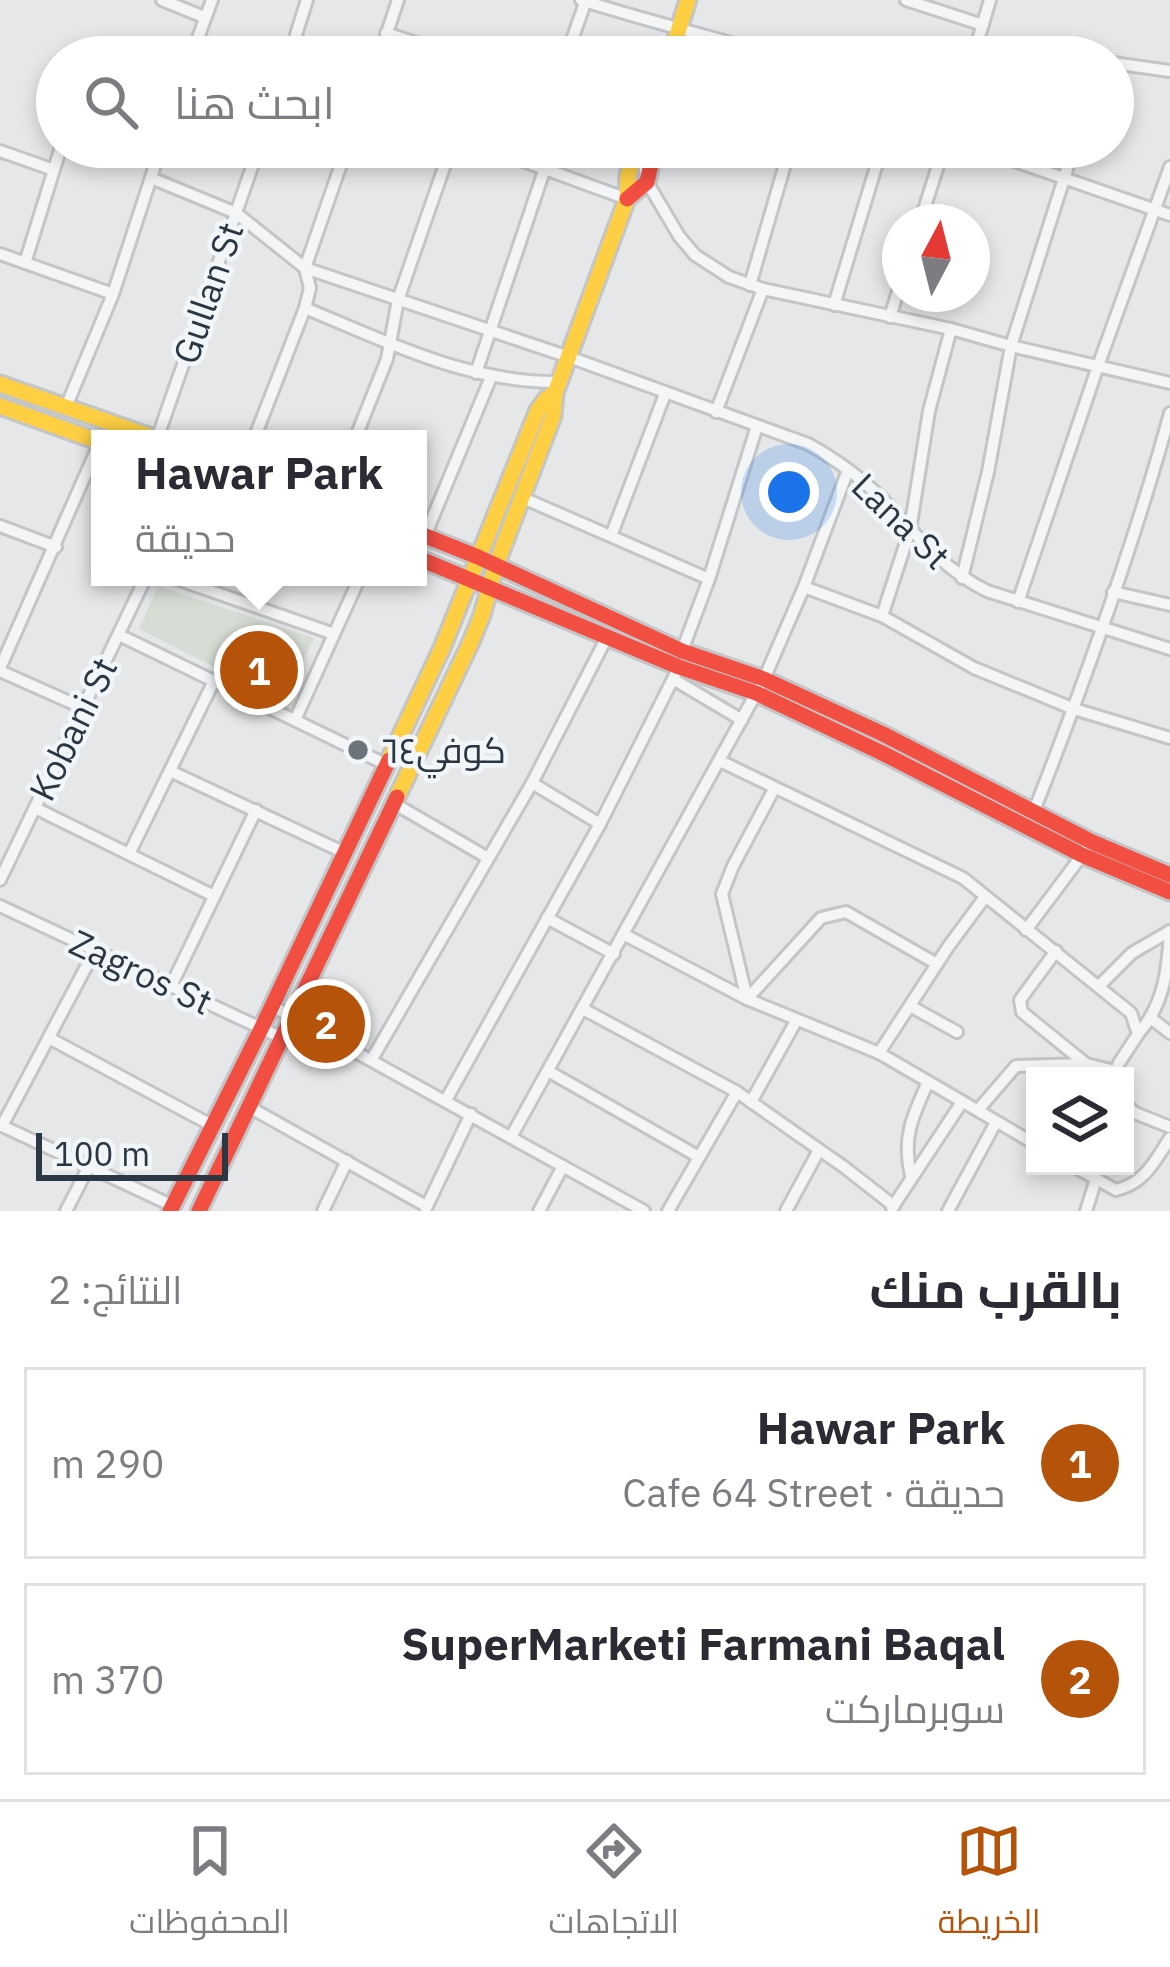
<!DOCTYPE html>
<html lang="ar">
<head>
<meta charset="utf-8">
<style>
  body { margin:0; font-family:"IBM Plex Sans",Cairo,sans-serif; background:#f7f7f7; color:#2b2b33; direction:rtl }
  .controls { position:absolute; right:36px; bottom:36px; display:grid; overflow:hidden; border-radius:0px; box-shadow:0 6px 18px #0003 }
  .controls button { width:108px; height:108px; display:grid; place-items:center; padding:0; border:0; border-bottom:3px solid #e1e1e2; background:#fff; color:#2b2b33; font:60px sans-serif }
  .compass { position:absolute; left:882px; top:204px; width:108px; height:108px; border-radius:50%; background:#fff; box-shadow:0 6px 18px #0003; rotate:7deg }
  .scale { position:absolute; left:36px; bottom:30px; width:192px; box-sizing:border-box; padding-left:12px; border:6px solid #2b3843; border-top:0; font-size:33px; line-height:42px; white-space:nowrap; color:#2b3843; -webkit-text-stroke:9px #f2f6f8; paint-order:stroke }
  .you { position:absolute; left:789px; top:492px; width:42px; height:42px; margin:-30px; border:9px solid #fff; border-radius:50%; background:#1a73e8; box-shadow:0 0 0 18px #1a73e833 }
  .badge { display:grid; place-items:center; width:78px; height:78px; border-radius:50%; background:#b45309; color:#fff; font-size:39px; font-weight:700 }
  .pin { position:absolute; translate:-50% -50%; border:6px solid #fff; box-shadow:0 3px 12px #0006 }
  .popup { position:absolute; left:91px; top:430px; width:336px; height:156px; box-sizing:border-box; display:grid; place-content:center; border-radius:0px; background:#fff; filter:drop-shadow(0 3px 9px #0005); font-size:39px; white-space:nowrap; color:#7c7c81 }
  .popup b { font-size:45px; color:#2b2b33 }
  .popup::after { content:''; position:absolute; left:50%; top:100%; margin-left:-24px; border:24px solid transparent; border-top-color:#fff }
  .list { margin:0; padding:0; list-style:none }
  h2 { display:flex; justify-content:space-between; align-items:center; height:156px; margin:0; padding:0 48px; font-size:51px }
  h2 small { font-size:39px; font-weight:400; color:#7c7c81 }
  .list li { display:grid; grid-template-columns:78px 1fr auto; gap:36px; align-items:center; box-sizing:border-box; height:192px; margin:0 24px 24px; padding:0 24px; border:3px solid #e1e1e2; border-radius:0px }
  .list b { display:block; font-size:45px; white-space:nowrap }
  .list p { margin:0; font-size:39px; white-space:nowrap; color:#7c7c81 }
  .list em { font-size:39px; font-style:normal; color:#7c7c81 }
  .icon { flex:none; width:66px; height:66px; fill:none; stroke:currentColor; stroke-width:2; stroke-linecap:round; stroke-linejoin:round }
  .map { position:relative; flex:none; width:1170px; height:1211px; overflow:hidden; direction:ltr }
  .search { position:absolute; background:#fff; box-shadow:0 6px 18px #0003; left:36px; right:36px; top:36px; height:132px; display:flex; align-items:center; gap:30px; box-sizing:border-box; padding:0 42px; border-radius:66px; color:#7c7c81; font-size:45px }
  .sheet { height:588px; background:#fff }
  nav { display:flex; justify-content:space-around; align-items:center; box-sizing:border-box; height:168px; border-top:3px solid #e1e1e2; background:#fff; font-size:33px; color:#7c7c81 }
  nav a { display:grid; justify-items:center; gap:6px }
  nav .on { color:#b45309 }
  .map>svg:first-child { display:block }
  .green { fill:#d7ddd5 }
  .building { fill:#cdcfd1 }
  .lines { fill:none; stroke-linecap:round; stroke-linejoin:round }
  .street-casing { stroke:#c3c5c7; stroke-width:16 }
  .slow-casing { stroke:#c3c5c7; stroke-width:21 }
  .jam-casing { stroke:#c3c5c7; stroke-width:21 }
  .street { stroke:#f3f5f6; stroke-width:10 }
  .slow { stroke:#ffcf43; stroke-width:15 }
  .jam { stroke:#f24e42; stroke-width:15 }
  .poi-dot { fill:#6c757d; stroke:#f2f6f8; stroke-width:4.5 }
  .labels { text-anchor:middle; stroke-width:9; stroke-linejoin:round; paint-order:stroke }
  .street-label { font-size:36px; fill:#2b3843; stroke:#f2f6f8 }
  .poi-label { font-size:36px; fill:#2b3843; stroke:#f2f6f8; text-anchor:start }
</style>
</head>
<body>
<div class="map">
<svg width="1170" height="1211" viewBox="0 0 1170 1211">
  <rect width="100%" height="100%" fill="#e5e7e9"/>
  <polygon class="green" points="158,586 314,638 284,702 139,629"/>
  <polygon class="building" points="202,147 247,147 240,167 211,159 210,162 202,160 203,156 199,155"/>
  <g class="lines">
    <defs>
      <g id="street">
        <polyline points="162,0 204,17"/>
        <path d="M 581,0 C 647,21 713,37 779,57"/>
        <polyline points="906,0 983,25"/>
        <polyline points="386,33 459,57"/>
        <polyline points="977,44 1070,57"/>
        <polyline points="191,57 212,0"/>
        <polyline points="289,57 307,0"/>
        <polyline points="379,57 398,0"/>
        <polyline points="566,57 586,0"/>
        <polyline points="973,57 990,0"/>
        <polyline points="1113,63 1170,71"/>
        <polyline points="485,147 627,199"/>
        <polyline points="641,147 647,182 679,236 695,255 729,277 763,289 951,329 1011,346 1170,383"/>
        <polyline points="974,147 1170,215"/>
        <polyline points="0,151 54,170"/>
        <path d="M 151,178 L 236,213 L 305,268 L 569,357 L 808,444 C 839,461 868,483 892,509 C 922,542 947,571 987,591 L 1170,649"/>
        <polyline points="920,222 944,147"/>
        <polyline points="0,254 113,294"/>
        <polyline points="25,263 61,147"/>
        <polyline points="750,285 790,147"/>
        <polyline points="834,305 882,147"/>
        <path d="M 305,308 C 386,342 469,383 559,382"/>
        <polyline points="890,317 900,285"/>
        <polyline points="476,373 545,168"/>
        <polyline points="66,407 113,294 161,147"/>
        <polyline points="716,412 763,289"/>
        <polyline points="157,439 259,147"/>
        <polyline points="254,439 305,308 310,288 305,268 347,147"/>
        <polyline points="355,439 387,359 398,300 451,147"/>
        <polyline points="523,498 709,579"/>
        <polyline points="0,526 56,547"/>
        <polyline points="425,536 491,377"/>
        <polyline points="611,536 665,394"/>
        <polyline points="171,577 334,634"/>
        <polyline points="962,578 988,472 1011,346 1074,147"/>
        <polyline points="804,587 882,616 974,668 1074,709 1170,738"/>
        <polyline points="1113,592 1170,605"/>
        <polyline points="1018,602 1098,366 1170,167"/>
        <polyline points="882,616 910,530 929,411 951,329"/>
        <polyline points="119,635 385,764"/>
        <polyline points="682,651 709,579 757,426"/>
        <polyline points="0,668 100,442"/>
        <polyline points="0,671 83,708"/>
        <polyline points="673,679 742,720"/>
        <polyline points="295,720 360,577"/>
        <polyline points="720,761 963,878 1131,1013 1138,1034 1119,1063 1114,1076"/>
        <polyline points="170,771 345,853"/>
        <polyline points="532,783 600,824"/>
        <polyline points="395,804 488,858"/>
        <polyline points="35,808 214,896"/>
        <path d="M 1034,811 C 1085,681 1133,548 1170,413"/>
        <polyline points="129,854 214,681"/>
        <polyline points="0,880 146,577"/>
        <polyline points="0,906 282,1038"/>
        <polyline points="547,918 614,954"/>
        <polyline points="1026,930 1092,842"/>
        <polyline points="625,935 747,999 879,1053 1035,1144"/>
        <polyline points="1056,951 1020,1000 1022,1012 1086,1064"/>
        <polyline points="171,986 256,810"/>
        <polyline points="1099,986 1132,953 1170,931"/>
        <polyline points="747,999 821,918 846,912 937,964"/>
        <polyline points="747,999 722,894 733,866 774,789"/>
        <polyline points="272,1006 644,1211"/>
        <polyline points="910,1006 957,1032"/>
        <polyline points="583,1009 737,1092 844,1167 894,1206"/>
        <polyline points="1152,1019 1170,1033"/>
        <path d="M 1138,1034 C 1164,1005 1168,969 1170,931"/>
        <polyline points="49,1038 213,1126"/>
        <polyline points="879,1053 948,947 985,897"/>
        <polyline points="372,1059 532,783 607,637"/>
        <polyline points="548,1071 699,1157"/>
        <polyline points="446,1100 600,824 679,667"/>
        <polyline points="751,1102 796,1021"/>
        <polyline points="1125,1104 1135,1113 1170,1127"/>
        <polyline points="251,1108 426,1206"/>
        <polyline points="978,1110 1016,1066 1086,1064 1115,1071"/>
        <polyline points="0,1125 173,1206"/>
        <polyline points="2,1126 95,950"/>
        <polyline points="511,1137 764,679 804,587 848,470"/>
        <path d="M 1073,1166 L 1116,1190 C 1145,1183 1154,1162 1170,1138"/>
        <path d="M 911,1176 C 902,1138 912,1117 928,1082"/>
        <polyline points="426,1208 471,1114"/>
        <polyline points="892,1208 962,1102"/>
        <polyline points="66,1211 88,1168"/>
        <polyline points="323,1211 347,1161"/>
        <polyline points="539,1211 563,1166"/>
        <polyline points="668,1211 737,1092"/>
        <polyline points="786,1211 819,1150"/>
        <polyline points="948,1211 996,1122"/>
        <polyline points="1086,1211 1096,1179"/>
      </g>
      <g id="slow">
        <polyline points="670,57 688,0"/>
        <polyline points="0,384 157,439"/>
        <polyline points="0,406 100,442"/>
        <polyline points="389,760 442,648 538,410 547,398 555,393"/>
        <polyline points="397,797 471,642 482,615 496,565 553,416 555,393 627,199 628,175 636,147"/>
      </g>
      <g id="jam">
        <polyline points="627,199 647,182 655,147"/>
        <polyline points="418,533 478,557 682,651 764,679 883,734 1092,842 1170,875"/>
        <polyline points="418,558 679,667 756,693 882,753 1082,855 1170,892"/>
        <polyline points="170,1211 261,1029 389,760"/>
        <polyline points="199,1211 397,797"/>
      </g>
    </defs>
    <use href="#street" class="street-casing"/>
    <use href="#slow" class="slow-casing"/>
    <use href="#jam" class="jam-casing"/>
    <use href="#street" class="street"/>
    <use href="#slow" class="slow"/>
    <use href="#jam" class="jam"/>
  </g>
  <circle class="poi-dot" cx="358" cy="750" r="12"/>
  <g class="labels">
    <g class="street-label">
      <text transform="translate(208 293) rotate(-71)" y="13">Gullan St</text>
      <text transform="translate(901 521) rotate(44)" y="13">Lana St</text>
      <text transform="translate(73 729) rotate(-64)" y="13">Kobani St</text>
      <text transform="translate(141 972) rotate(25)" y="13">Zagros St</text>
    </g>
    <g class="poi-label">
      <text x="382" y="763">كوفي٦٤</text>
    </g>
  </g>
</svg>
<div class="controls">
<button><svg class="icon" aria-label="layers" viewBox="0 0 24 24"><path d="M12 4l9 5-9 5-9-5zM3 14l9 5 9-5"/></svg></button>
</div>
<svg class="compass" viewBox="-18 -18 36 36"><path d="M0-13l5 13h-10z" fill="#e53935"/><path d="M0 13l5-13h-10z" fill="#7c7c81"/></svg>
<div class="scale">100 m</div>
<div class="you"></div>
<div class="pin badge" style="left:259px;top:670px">1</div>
<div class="popup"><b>Hawar Park</b>حديقة</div>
<div class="pin badge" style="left:326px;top:1024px">2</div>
<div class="search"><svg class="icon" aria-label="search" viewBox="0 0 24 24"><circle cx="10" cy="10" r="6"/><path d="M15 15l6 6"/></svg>ابحث هنا</div>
</div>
<section class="sheet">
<h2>بالقرب منك<small>النتائج: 2</small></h2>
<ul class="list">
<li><span class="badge">1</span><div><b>Hawar Park</b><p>حديقة · Cafe 64 Street</p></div><em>290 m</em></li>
<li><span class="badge">2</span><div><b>SuperMarketi Farmani Baqal</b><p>سوبرماركت</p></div><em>370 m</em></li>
</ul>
</section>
<nav>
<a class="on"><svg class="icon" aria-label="map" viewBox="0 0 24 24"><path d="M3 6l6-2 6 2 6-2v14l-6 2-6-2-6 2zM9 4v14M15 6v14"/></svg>الخريطة</a>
<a><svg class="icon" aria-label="directions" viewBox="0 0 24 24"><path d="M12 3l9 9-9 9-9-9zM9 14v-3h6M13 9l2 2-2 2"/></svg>الاتجاهات</a>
<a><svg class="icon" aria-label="saved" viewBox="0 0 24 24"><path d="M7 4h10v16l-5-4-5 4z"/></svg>المحفوظات</a>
</nav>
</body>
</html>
